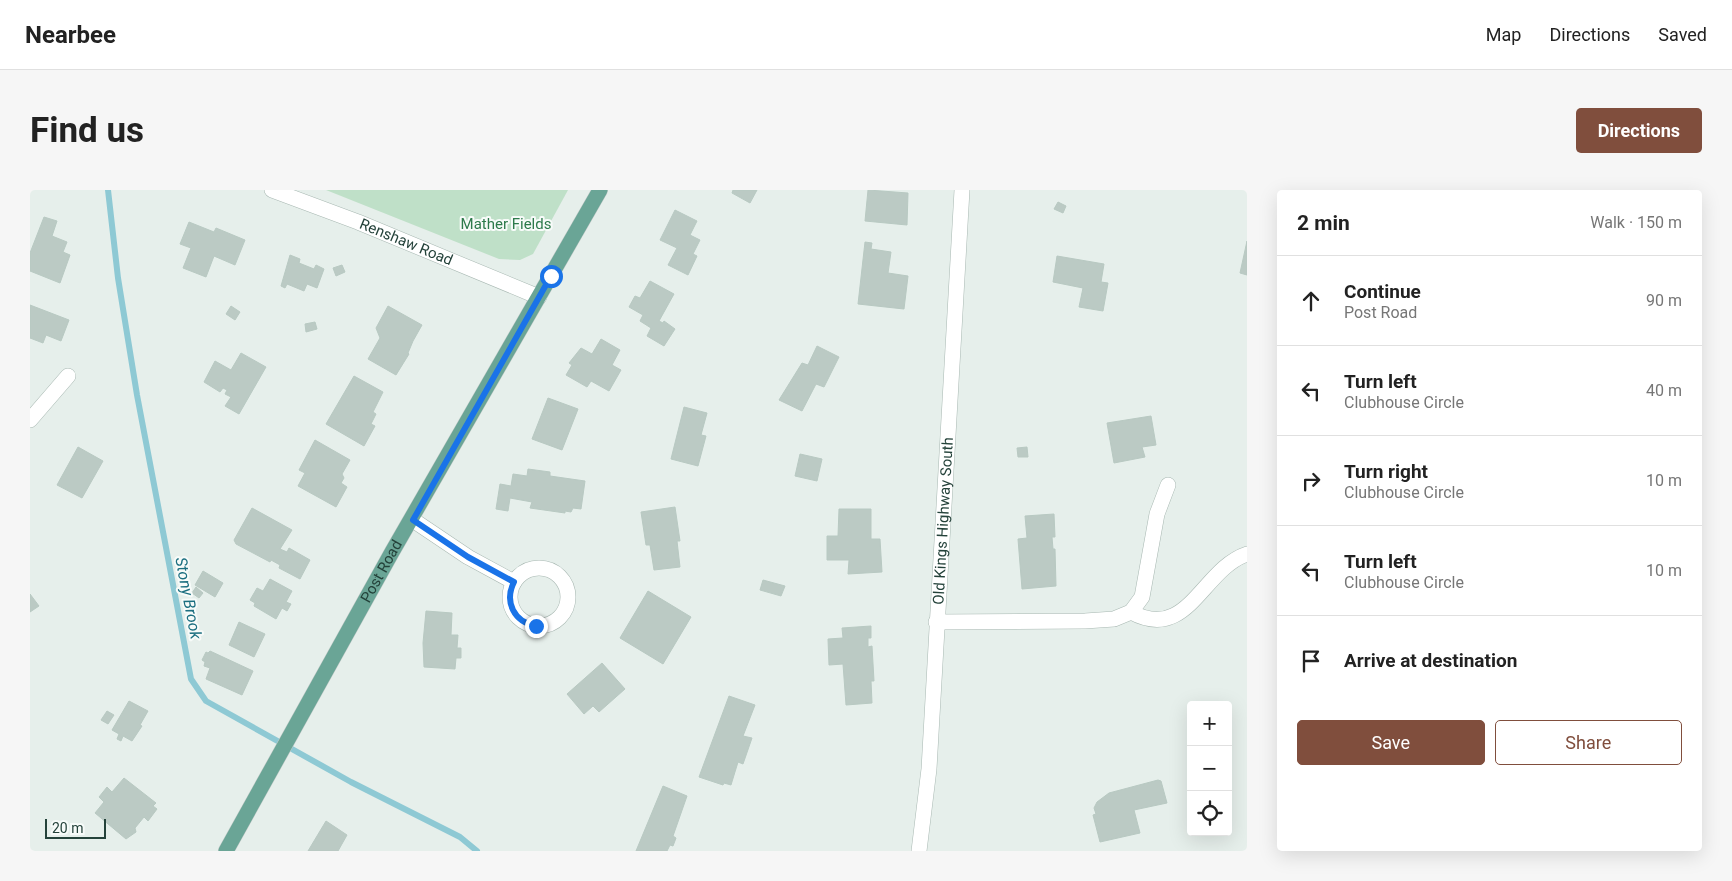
<!DOCTYPE html>
<html lang="en">
<head>
<meta charset="utf-8">
<style>
  body { margin:0; font-family:Roboto,sans-serif; background:#f6f6f6; color:#222 }
  .controls { position:absolute; right:15px; bottom:15px; display:grid; overflow:hidden; border-radius:5px; box-shadow:0 5px 20px #0002 }
  .controls button { width:45px; height:45px; display:grid; place-items:center; padding:0; border:0; border-bottom:1px solid #e0e0e0; background:#fff; color:#222; font:25px sans-serif }
  .scale { position:absolute; left:15px; bottom:12px; width:61px; box-sizing:border-box; padding-left:5px; border:2px solid #24423a; border-top:0; font-size:14px; line-height:18px; white-space:nowrap; color:#24423a; -webkit-text-stroke:4px #f7fbf9; paint-order:stroke }
  .stop { position:absolute; width:15px; height:15px; margin:-11px; border:4px solid #1a73e8; border-radius:50%; background:#fff }
  .stop.end { background:#1a73e8; border-color:#fff; box-shadow:0 1px 5px #0008 }
  .list { margin:0; padding:0; list-style:none }
  h2 { display:flex; justify-content:space-between; align-items:center; height:65px; margin:0; padding:0 20px; font-size:21px }
  h2 small { font-size:16px; font-weight:400; color:#767676 }
  .list li { display:grid; grid-template-columns:32px 1fr auto; gap:15px; align-items:center; box-sizing:border-box; height:90px; padding:0 20px; border-top:1px solid #e0e0e0 }
  .list b { display:block; font-size:19px; white-space:nowrap }
  .list p { margin:0; font-size:16px; white-space:nowrap; color:#767676 }
  .list em { font-size:16px; font-style:normal; color:#767676 }
  .actions { display:flex; gap:10px; padding:15px 20px }
  .actions a { flex:1; padding:11px 0; border:1px solid #804e3d; border-radius:5px; text-align:center; font-size:18px; color:#804e3d }
  .actions .main { background:#804e3d; color:#fff }
  .icon { flex:none; width:28px; height:28px; fill:none; stroke:currentColor; stroke-width:2; stroke-linecap:round; stroke-linejoin:round }
  .map { position:relative; flex:none; width:1217px; height:661px; overflow:hidden; border-radius:5px }
  header { display:flex; align-items:center; gap:30px; box-sizing:border-box; height:70px; padding:0 25px; background:#fff; border-bottom:1px solid #e0e0e0 }
  header strong { font-size:24px }
  nav { display:flex; gap:28px; margin-inline-start:auto; font-size:18px }
  .intro { display:flex; align-items:center; justify-content:space-between; box-sizing:border-box; height:120px; padding:0 30px }
  h1 { margin:0; font-size:35px }
  .button { padding:12px 22px; border-radius:5px; background:#804e3d; color:#fff; font-size:18px; font-weight:700 }
  main { display:flex; gap:30px; padding:0 30px }
  aside { flex:1; background:#fff; border-radius:5px; box-shadow:0 5px 20px #0002 }
  .map>svg:first-child { display:block }
  .green { fill:#bfe0c8 }
  .lines { fill:none; stroke-linecap:round; stroke-linejoin:round }
  .stream { stroke:#8ec9d4; stroke-width:6 }
  .building { fill:#bbcac4; stroke:#b8c9c2 }
  .minor-casing { stroke:#a8b8b2; stroke-width:16 }
  .major-casing { stroke:#c2cac8; stroke-width:16 }
  .minor { stroke:#fff; stroke-width:15 }
  .major { stroke:#6aa596; stroke-width:15 }
  .route { stroke:#1a73e8; stroke-width:6 }
  .labels { text-anchor:middle; stroke-width:4; stroke-linejoin:round; paint-order:stroke }
  .park-label { font-size:15px; fill:#2d7a4b; stroke:#f7fbf9 }
  .street-label { font-size:15px; fill:#24423a; stroke:#f7fbf9 }
  .water-label { font-size:16px; font-style:italic; fill:#1c6f80; stroke:#f7fbf9 }
</style>
</head>
<body>
<header>
<strong>Nearbee</strong>
<nav><a>Map</a><a>Directions</a><a>Saved</a></nav>
</header>
<div class="intro"><h1>Find us</h1><a class="button">Directions</a></div>
<main>
<div class="map">
<svg width="1217" height="661" viewBox="0 0 1217 661">
  <rect width="100%" height="100%" fill="#e6efeb"/>
  <polygon class="green" points="296,0 538,0 503,64 490,70 469,69"/>
  <g class="lines">
    <polyline class="stream" points="78,0 88,88 107,205 161,489 176,511 321,592 430,647 447,661"/>
  </g>
  <g class="building">
    <polygon points="703,0 727,0 720,13 702,3"/>
    <polygon points="838,0 878,3 877,35 835,31"/>
    <polygon points="1028,12 1036,16 1033,23 1024,19"/>
    <polygon points="645,20 667,31 660,45 670,50 663,64 667,66 658,85 638,75 647,58 630,50"/>
    <polygon points="14,27 27,31 22,46 37,52 33,62 40,65 30,93 0,81 0,63"/>
    <polygon points="159,32 184,42 186,38 215,50 205,75 184,66 176,87 153,78 161,58 150,54"/>
    <polygon points="1217,51 1217,85 1210,83"/>
    <polygon points="835,52 842,53 841,59 861,62 858,83 878,86 874,119 828,114"/>
    <polygon points="260,65 270,69 269,73 284,79 286,75 294,79 287,98 277,94 274,101 257,94 255,98 251,96"/>
    <polygon points="1027,66 1074,74 1071,92 1078,93 1073,121 1049,117 1053,98 1023,92"/>
    <polygon points="312,75 315,82 306,86 303,78"/>
    <polygon points="620,91 644,104 629,131 633,133 634,131 645,139 634,156 617,146 621,138 610,131 613,125 599,117 605,106 610,108"/>
    <polygon points="0,115 39,130 31,151 16,145 13,153 0,148"/>
    <polygon points="201,116 210,122 205,130 196,124"/>
    <polygon points="358,116 392,135 383,151 378,163 379,164 366,185 338,169 350,148 346,138"/>
    <polygon points="285,132 287,139 276,142 275,134"/>
    <polygon points="571,149 590,160 582,175 591,180 579,201 561,191 557,197 536,185 542,175 539,173 551,158 562,164"/>
    <polygon points="787,156 809,167 794,197 786,194 772,221 749,210 772,173 778,175"/>
    <polygon points="211,163 236,177 209,224 195,216 201,207 195,204 197,200 193,198 190,202 174,192 185,171 201,180"/>
    <polygon points="324,186 353,202 343,222 346,224 341,234 345,236 334,256 296,234"/>
    <polygon points="518,208 548,219 532,260 502,249"/>
    <polygon points="654,217 677,223 671,245 676,246 668,276 641,269"/>
    <polygon points="1121,226 1126,255 1112,257 1115,267 1084,273 1077,233"/>
    <polygon points="285,250 320,270 312,284 314,288 311,293 317,297 306,317 268,296 275,283 269,280"/>
    <polygon points="48,257 73,271 52,308 27,295"/>
    <polygon points="997,257 998,267 988,267 987,258"/>
    <polygon points="770,264 792,269 787,291 765,286"/>
    <polygon points="498,279 520,282 520,286 555,291 551,319 543,318 541,322 535,321 535,323 500,318 502,312 480,308 478,321 466,319 470,294 481,296 483,284 497,286"/>
    <polygon points="645,317 650,351 647,351 650,377 624,380 620,355 616,355 611,322"/>
    <polygon points="222,318 262,340 250,359 257,362 259,358 280,370 270,389 249,378 250,375 241,370 240,372 206,354 204,350"/>
    <polygon points="809,319 841,319 841,349 850,349 852,382 818,384 819,370 797,370 797,346 808,346"/>
    <polygon points="1024,324 1025,347 1022,347 1023,359 1025,359 1026,396 992,399 988,349 997,348 995,326"/>
    <polygon points="173,381 193,393 185,407 165,395"/>
    <polygon points="240,389 262,401 256,412 261,414 257,421 252,418 246,429 224,416 225,413 220,410 227,398 233,401"/>
    <polygon points="733,390 755,396 751,406 730,400"/>
    <polygon points="166,397 173,403 169,408 162,403"/>
    <polygon points="618,401 661,427 633,474 590,448"/>
    <polygon points="0,404 9,416 0,422"/>
    <polygon points="396,421 422,423 421,445 428,445 427,458 431,458 431,468 426,468 425,479 394,477 393,453"/>
    <polygon points="209,432 235,444 224,467 199,455"/>
    <polygon points="841,436 841,448 838,448 838,457 842,456 844,491 841,491 842,513 816,515 813,474 799,475 798,449 813,448 812,438"/>
    <polygon points="180,461 223,481 212,505 176,489 180,478 174,476 175,472 172,470 176,462 178,463"/>
    <polygon points="572,473 595,499 569,522 563,516 554,524 537,504"/>
    <polygon points="699,506 725,515 713,546 722,548 713,574 708,572 701,595 694,593 693,595 669,587"/>
    <polygon points="99,511 118,521 110,535 112,536 102,551 93,546 91,551 87,549 89,544 82,540"/>
    <polygon points="77,521 84,525 78,534 71,530"/>
    <polygon points="94,588 126,613 123,616 127,619 118,631 114,627 105,638 106,642 96,649 65,623 74,612 69,607 77,597 82,602"/>
    <polygon points="1128,590 1131,591 1137,613 1104,620 1110,643 1070,652 1063,625 1066,624 1064,618 1067,612 1079,603"/>
    <polygon points="633,596 657,606 643,646 646,648 643,656 640,655 637,661 606,661"/>
    <polygon points="296,631 317,645 308,661 278,661"/>
  </g>
  <g class="lines">
    <defs>
      <g id="minor">
        <path id="s1" d="M 242,0 L 328,32 L 509,107"/>
        <polyline points="0,230 38,186"/>
        <polyline points="383,330 438,367 484,392"/>
        <circle cx="509" cy="407" r="29"/>
        <path d="M 1101,422 C 1158,453 1172,379 1217,364"/>
        <polyline points="906,432 1055,431 1084,429 1101,422 1112,407 1127,324 1138,295"/>
        <path id="s2" d="M 889,661 L 899,579 L 932,0"/>
      </g>
      <g id="major">
        <path id="s3" d="M 196,661 L 362,362 L 570,0"/>
      </g>
    </defs>
    <use href="#minor" class="minor-casing"/>
    <use href="#major" class="major-casing"/>
    <use href="#minor" class="minor"/>
    <use href="#major" class="major"/>
  </g>
  <g class="lines">
    <path class="route" d="M 506,436 C 484,432 474,412 484,392 L 438,367 L 383,330 L 521,86"/>
  </g>
  <g class="labels">
    <g class="park-label">
      <text x="476" y="39">Mather Fields</text>
    </g>
    <g class="street-label">
      <text dy="5" stroke="none"><textPath href="#s1" startOffset="144">Renshaw Road</textPath></text>
      <text dy="5" stroke="none"><textPath href="#s2" startOffset="331">Old Kings Highway South</textPath></text>
      <text dy="5" stroke="none"><textPath href="#s3" startOffset="320">Post Road</textPath></text>
    </g>
    <g class="water-label">
      <text transform="translate(159 408) rotate(79)" y="6">Stony Brook</text>
    </g>
  </g>
</svg>
<div class="controls">
<button>+</button>
<button>−</button>
<button><svg class="icon" aria-label="locate" viewBox="0 0 24 24"><circle cx="12" cy="12" r="6"/><path d="M12 2v4M12 18v4M2 12h4M18 12h4"/></svg></button>
</div>
<div class="scale">20 m</div>
<div class="stop" style="left:521px;top:86px"></div>
<div class="stop end" style="left:506px;top:436px"></div>
</div>
<aside>
<h2>2 min<small>Walk · 150 m</small></h2>
<ul class="list">
<li><svg class="icon" aria-label="ahead" viewBox="0 0 24 24"><path d="M12 20V5M6 11l6-6 6 6"/></svg><div><b>Continue</b><p>Post Road</p></div><em>90 m</em></li>
<li><svg class="icon" aria-label="left" viewBox="0 0 24 24"><path d="M17 20v-9H6M10 6l-5 5 5 5"/></svg><div><b>Turn left</b><p>Clubhouse Circle</p></div><em>40 m</em></li>
<li><svg class="icon" aria-label="right" viewBox="0 0 24 24"><path d="M7 20v-9h11M14 6l5 5-5 5"/></svg><div><b>Turn right</b><p>Clubhouse Circle</p></div><em>10 m</em></li>
<li><svg class="icon" aria-label="left" viewBox="0 0 24 24"><path d="M17 20v-9H6M10 6l-5 5 5 5"/></svg><div><b>Turn left</b><p>Clubhouse Circle</p></div><em>10 m</em></li>
<li><svg class="icon" aria-label="arrive" viewBox="0 0 24 24"><path d="M6 21V4h12l-3 4 3 4H6"/></svg><div><b>Arrive at destination</b></div></li>
</ul>
<div class="actions"><a class="main">Save</a><a>Share</a></div>
</aside>
</main>
</body>
</html>
